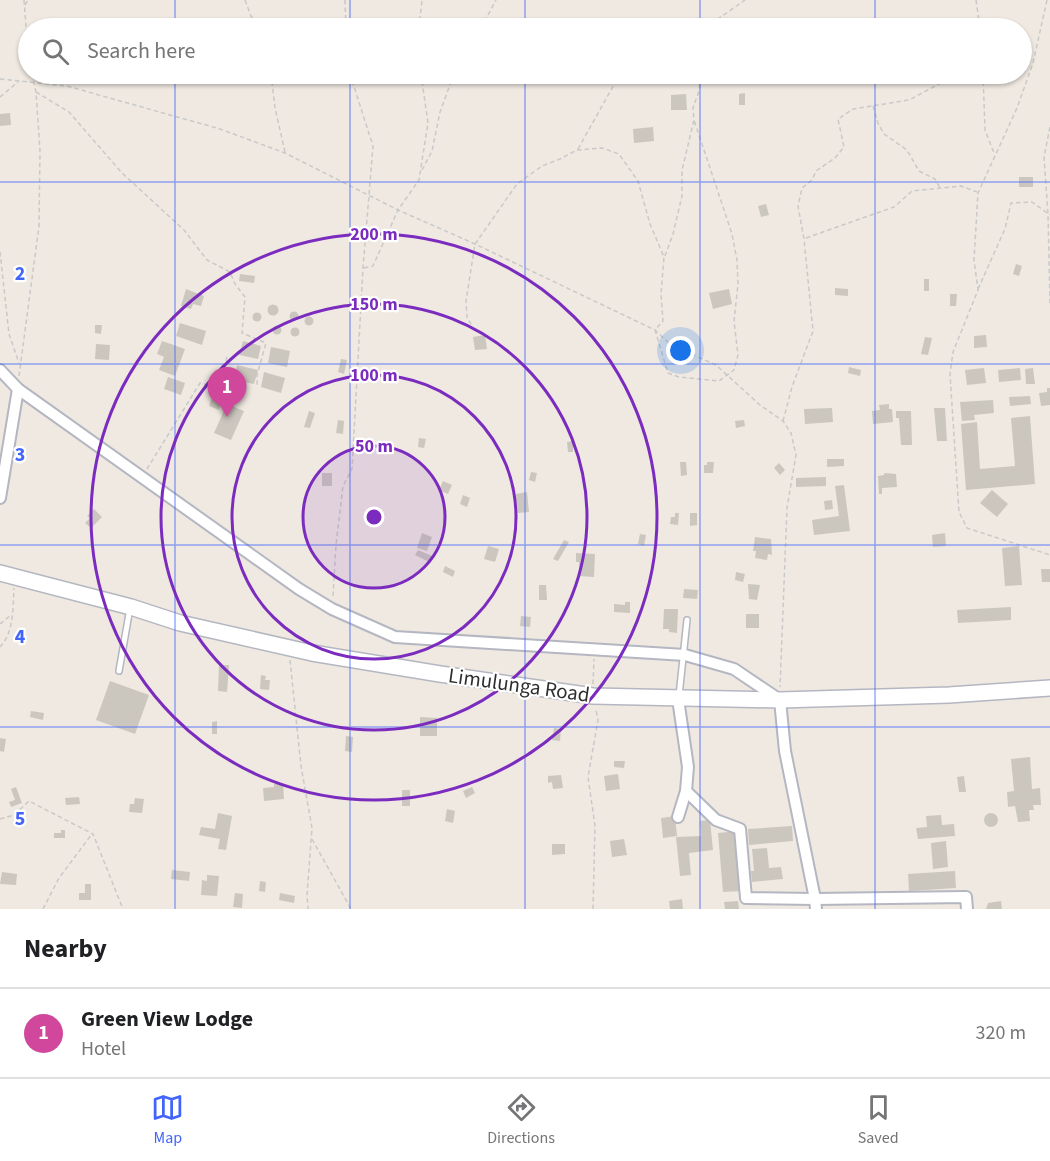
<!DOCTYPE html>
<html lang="en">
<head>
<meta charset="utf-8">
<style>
  body { margin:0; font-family:"Source Sans 3",sans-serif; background:#f2f2f2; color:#202124 }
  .you { position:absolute; left:681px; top:351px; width:21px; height:21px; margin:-15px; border:4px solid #fff; border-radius:50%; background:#1a73e8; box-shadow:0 0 0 9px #1a73e833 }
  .badge { display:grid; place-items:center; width:39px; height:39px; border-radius:50%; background:#4264fb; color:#fff; font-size:20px; font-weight:700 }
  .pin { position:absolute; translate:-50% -50px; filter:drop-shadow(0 2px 3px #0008) }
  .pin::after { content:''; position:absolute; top:32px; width:21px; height:18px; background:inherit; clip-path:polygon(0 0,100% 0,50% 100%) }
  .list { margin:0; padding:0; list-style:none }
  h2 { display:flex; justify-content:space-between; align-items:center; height:78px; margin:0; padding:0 24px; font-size:26px }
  h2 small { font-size:20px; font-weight:400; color:#757577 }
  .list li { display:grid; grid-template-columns:39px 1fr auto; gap:18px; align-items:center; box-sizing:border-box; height:90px; padding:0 24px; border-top:2px solid #e0e0e0 }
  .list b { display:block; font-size:22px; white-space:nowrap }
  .list p { margin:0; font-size:20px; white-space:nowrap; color:#757577 }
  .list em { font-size:20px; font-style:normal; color:#757577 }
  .icon { flex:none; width:33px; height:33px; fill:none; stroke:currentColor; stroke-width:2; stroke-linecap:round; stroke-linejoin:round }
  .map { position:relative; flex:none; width:1050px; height:909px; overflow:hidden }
  .search { position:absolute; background:#fff; box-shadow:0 2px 4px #0004; left:18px; right:18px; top:18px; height:66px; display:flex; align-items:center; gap:15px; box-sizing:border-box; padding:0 21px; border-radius:33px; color:#757577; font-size:22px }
  .sheet { height:168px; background:#fff }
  nav { display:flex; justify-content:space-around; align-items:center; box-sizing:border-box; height:84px; border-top:2px solid #e0e0e0; background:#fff; font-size:16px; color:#757577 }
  nav a { display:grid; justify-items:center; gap:3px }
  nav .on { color:#4264fb }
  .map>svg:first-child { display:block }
  .building { fill:#cbc7bf }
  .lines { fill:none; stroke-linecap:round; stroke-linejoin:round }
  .lane-casing { stroke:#b4b7c1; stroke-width:8 }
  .street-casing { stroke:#b4b7c1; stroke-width:14 }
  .secondary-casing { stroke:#b4b7c1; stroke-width:18 }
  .path { stroke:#c9c9c9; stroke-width:1.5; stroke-dasharray:4.5 3; stroke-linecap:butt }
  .lane { stroke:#fff; stroke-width:5 }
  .street { stroke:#fff; stroke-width:10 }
  .secondary { stroke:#fff; stroke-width:15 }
  .grid { fill:none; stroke:#4264fb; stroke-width:1.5; stroke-opacity:0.55 }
  .ring { fill:none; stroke:#7b2cbf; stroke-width:3 }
  .labels { text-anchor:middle; stroke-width:4.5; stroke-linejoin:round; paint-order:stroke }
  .street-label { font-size:21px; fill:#2e2e2e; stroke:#fff }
  .grid-label { font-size:20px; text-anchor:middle; font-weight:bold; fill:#4264fb; stroke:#fff; stroke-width:4.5; stroke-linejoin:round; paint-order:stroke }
  .centre { fill:#7b2cbf; stroke:#fff; stroke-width:3 }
  .ring-label { font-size:18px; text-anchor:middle; font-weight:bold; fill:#7b2cbf; stroke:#fff; stroke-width:4.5; stroke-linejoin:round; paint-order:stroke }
</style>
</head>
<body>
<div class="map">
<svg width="1050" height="909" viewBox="0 0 1050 909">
  <rect width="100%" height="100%" fill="#efe9e1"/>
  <g class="building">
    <polygon points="745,93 745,105 739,105 739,94"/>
    <polygon points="686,94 687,110 671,110 671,95"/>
    <polygon points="10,113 11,125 0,126 0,114"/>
    <polygon points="653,127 654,141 634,143 633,129"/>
    <rect x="1019" y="177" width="14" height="10"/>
    <polygon points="766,204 769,215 761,217 758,206"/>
    <polygon points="1016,264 1022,266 1019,276 1013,274"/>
    <polygon points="240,274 255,276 254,283 239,281"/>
    <rect x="924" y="279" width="5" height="12"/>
    <polygon points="835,288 848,289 848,296 835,295"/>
    <polygon points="186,289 204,296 201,306 193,304 191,309 181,306"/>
    <polygon points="729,289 732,304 713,309 709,293"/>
    <polygon points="950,294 957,294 956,306 950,306"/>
    <circle cx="273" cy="310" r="5.5"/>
    <circle cx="294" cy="316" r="4.5"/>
    <circle cx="257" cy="317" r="4.5"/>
    <circle cx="309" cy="321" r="4.5"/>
    <polygon points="180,323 206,331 202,345 176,336"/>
    <polygon points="95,325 102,325 101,334 95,333"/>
    <circle cx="277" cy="330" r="4.5"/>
    <circle cx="295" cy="332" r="4.5"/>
    <polygon points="485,335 487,349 475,350 473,337"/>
    <polygon points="986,335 987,347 974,348 974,336"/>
    <polygon points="925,337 932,338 928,355 921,354"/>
    <polygon points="162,341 185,349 175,376 159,370 164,357 157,354"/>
    <polygon points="243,341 261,346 258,359 239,355"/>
    <polygon points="96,344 110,345 109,360 95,359"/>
    <polygon points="271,347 290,351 287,367 268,363"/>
    <polygon points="341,359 347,360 344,374 338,372"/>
    <polygon points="237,365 258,370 254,384 234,380"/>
    <polygon points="849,367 861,370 860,376 848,373"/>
    <polygon points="984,368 986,383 967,385 965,370"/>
    <polygon points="1020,368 1021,380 999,382 998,370"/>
    <polygon points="1033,368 1035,384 1026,384 1025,369"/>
    <polygon points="264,372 285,378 281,393 261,387"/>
    <polygon points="168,377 185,383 181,395 164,389"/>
    <polygon points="1047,388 1050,388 1050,405 1041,406 1039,393 1047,392"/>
    <polygon points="213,393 226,398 223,407 220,406 219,410 209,406"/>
    <polygon points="1030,396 1031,404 1010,406 1009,397"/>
    <polygon points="993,400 994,413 974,415 975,420 962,421 960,402"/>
    <polygon points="227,404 244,411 231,440 214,433"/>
    <polygon points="889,404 889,409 892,409 893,422 873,424 872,411 880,410 879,405"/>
    <polygon points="832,408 833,422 805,424 804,409"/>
    <polygon points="934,408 945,408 947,441 937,441"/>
    <polygon points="309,411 315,413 310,428 304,427"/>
    <polygon points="896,411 911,411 912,445 901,445 899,418 896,418"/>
    <polygon points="1030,416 1035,484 966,490 961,424 977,422 980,469 1015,466 1011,418"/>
    <polygon points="338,420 344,421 343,434 336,433"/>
    <polygon points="744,420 745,426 736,428 735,421"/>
    <polygon points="419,438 426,439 424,448 418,447"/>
    <polygon points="573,441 573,452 568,452 567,442"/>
    <polygon points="827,459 844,459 844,466 827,467"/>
    <polygon points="680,462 686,462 687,475 681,476"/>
    <polygon points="707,462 714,462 713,473 704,473 704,465 707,465"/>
    <polygon points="779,463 785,470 780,475 774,468"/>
    <polygon points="531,472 537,473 535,482 529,480"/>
    <rect x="322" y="473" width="10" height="13"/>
    <polygon points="884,473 896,474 897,487 882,488 882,494 879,494 878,476 884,475"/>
    <polygon points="826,477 826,486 796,487 796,478"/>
    <polygon points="443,481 452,485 448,494 439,490"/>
    <polygon points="844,485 850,531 814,535 812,520 839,516 835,486"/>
    <polygon points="992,490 1008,504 997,517 980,503"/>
    <polygon points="527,492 529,512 518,513 516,494"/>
    <polygon points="463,495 470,498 467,507 460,504"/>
    <polygon points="832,500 833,509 825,510 824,501"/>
    <polygon points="94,509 102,517 91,528 85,523 90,518 87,516"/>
    <polygon points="675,513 679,513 678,525 670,524 671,517 675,517"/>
    <polygon points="690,513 697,513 697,525 690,526"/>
    <polygon points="422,533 432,537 427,551 417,548"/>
    <polygon points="945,533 946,546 933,547 932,535"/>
    <polygon points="640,534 646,535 644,546 638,544"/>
    <polygon points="755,537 771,539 772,555 768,554 767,560 755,558 756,551 753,551"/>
    <polygon points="564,540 569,542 558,561 553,559"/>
    <polygon points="488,546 499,549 495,562 484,559"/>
    <polygon points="1019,546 1022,585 1005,586 1002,548"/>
    <polygon points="418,550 432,556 429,562 415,555"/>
    <polygon points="576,553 595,554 594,577 579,576 579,562 576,562"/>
    <polygon points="445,566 455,571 453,577 443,572"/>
    <polygon points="1041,569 1050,569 1050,582 1042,582"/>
    <polygon points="736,572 745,574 743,582 735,580"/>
    <polygon points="748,584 760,585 757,600 749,599"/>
    <polygon points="539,585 546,585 547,600 539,600"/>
    <polygon points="684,589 698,590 697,599 683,598"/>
    <polygon points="625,602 630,602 630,613 614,612 614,604 625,605"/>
    <polygon points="1011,607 1011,620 958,623 957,610"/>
    <polygon points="664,609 678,609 677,633 669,632 669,629 663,629"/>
    <rect x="746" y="614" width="13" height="14"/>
    <polygon points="521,616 531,617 530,627 520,626"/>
    <polygon points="219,665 229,665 227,692 218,691"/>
    <polygon points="261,675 266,676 265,680 270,680 269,690 260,689"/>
    <polygon points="110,681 149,695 135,734 96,720"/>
    <polygon points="31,711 44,713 43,720 30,717"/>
    <polygon points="420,717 437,718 437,736 420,736"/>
    <polygon points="217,721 217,734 212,734 212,722"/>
    <polygon points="554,728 561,729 560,741 552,740"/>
    <polygon points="346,736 353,737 352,752 345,751"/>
    <polygon points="0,738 6,739 4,752 0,751"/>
    <polygon points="1030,757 1032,789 1040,788 1041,805 1033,805 1034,810 1029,810 1030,821 1018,822 1015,806 1008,807 1007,792 1014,791 1011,759"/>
    <polygon points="614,761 625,761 624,768 614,767"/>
    <polygon points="618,774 620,789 606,791 604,776"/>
    <polygon points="561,775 563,788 553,789 552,782 548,783 548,776"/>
    <polygon points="964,776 966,792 959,792 957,777"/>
    <polygon points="283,783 284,799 264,801 263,788 274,787 274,784"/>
    <polygon points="16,787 22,803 11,807 9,802 15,800 11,789"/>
    <polygon points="472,787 475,793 466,798 463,791"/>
    <rect x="402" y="790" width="8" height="16"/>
    <polygon points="79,797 80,804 66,805 65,798"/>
    <polygon points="135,798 144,799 142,813 129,812 130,804 134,804"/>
    <polygon points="447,809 455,811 453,823 445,821"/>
    <polygon points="218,813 232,816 226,850 218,849 220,839 199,835 201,827 215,829"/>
    <circle cx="991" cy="820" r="7"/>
    <polygon points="941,815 942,825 954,824 955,836 918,839 916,828 927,827 926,816"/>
    <polygon points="675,816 677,836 663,838 661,818"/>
    <polygon points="710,820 713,850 689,853 691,875 680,876 676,837 701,836 700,821"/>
    <polygon points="792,826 793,841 749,845 748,829"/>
    <polygon points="61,830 65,830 65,838 54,838 54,833 61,833"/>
    <polygon points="737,831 741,891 723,892 718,833"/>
    <polygon points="624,839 627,855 612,857 610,841"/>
    <polygon points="946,841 948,867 933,869 931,843"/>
    <polygon points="552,844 565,844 565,854 552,855"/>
    <polygon points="767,848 769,868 781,867 783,879 752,882 751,871 754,871 752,849"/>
    <polygon points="172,870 190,872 189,881 171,879"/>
    <polygon points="955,871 956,888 909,891 908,874"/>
    <polygon points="2,872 17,874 16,885 0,884"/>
    <polygon points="207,875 219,876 217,896 201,895 202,880 207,881"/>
    <polygon points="260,881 266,882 265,892 259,891"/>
    <polygon points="85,884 91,884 91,900 79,900 79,893 85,893"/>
    <polygon points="235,893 243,894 242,908 233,907"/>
    <polygon points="280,893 295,896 294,903 279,900"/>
    <polygon points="682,899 683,909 670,909 669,901"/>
    <polygon points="738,901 739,909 725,909 724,902"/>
    <polygon points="1001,901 1002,909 986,909 988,903"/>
  </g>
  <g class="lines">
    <defs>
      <g id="lane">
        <polyline points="119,671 130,608"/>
        <polyline points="679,696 687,620"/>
      </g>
      <g id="street">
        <polyline points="0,370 18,389 299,589 332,609 395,637 685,655 734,669 780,700 785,751 815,899 966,897 967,909"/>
        <polyline points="0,498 18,389"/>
        <polyline points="678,699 688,767 686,791 678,817"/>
        <polyline points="686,791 716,820 740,829 746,898 815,899 816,909"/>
      </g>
      <polyline id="secondary" points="0,573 131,607 180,623 312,653 440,674 593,696 780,700 949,695 1050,688"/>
    </defs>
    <use href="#lane" class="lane-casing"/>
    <use href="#street" class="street-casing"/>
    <use href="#secondary" class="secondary-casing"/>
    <g class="path">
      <polyline points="24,0 28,53"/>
      <polyline points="245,0 251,16 259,28"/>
      <polyline points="345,0 346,28"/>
      <polyline points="976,0 980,28"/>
      <polyline points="1047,0 1033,63 1017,108 978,193 974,260 978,290 953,352 950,374 959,512 967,528 1050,555"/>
      <polyline points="25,5 28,0"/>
      <polyline points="419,28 422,0"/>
      <polyline points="481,28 496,0"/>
      <polyline points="705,28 745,0"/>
      <polyline points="271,74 275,108 285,152"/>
      <polyline points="983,74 985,130 994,153"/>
      <polyline points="0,79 67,86 220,129 285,153 398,210 475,244 655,330 671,345 716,365 760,405 783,421 791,433 796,455 787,508 780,687"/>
      <polyline points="36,92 69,112 122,173 184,230 207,260 230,272 235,284 245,297 242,333 266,343 257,375 257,386"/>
      <polyline points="0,97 18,82"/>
      <polyline points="873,106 878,123 884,134 907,150 919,171 935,179 940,188"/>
      <polyline points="1050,127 1044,157 1048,214 1050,304"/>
      <polyline points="578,149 620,74"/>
      <polyline points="422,170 432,151 440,112 454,74"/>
      <polyline points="806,238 894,207 912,191 961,186 977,192"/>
      <polyline points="0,252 9,334 19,363"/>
      <polyline points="665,256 673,234 682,196 682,170 694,120 693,108 700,88 697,74"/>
      <polyline points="364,268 373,266 398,210 419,180 428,123 421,74"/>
      <polyline points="978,289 1005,229 1011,203 1032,202 1050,215"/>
      <polyline points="475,331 467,317 466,301 475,244 517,184 542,166 560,159 577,150 602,148 619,154 638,181 650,224 664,257 661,294 663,321 655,330 668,373 679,377 719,381 734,370 738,355 734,321 738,284 737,260 732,234 694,120"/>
      <polyline points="19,376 39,226 40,151 36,92 32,74"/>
      <polyline points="783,421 792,387 813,331 804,239 798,206 802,188 812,180 816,171 835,158 844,147 838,119 853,109 909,100 958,74"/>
      <polyline points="147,469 200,383 221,388 227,356"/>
      <polyline points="333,596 336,545 343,486 352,469 363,268 373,146 350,74"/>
      <polyline points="0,624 11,615"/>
      <path d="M 0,647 C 14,632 13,608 14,588"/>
      <polyline points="290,660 301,766 312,828 307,895 308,909"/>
      <polyline points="593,684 594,659"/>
      <polyline points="0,819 14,815 29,801 93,834 123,909"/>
      <polyline points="312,839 351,909"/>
      <polyline points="43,909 59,878 92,834"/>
      <polyline points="593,909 595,826 588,777 598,720 596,710"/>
    </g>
    <use href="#lane" class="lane"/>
    <use href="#street" class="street"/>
    <use href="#secondary" class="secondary"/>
  </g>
  <path class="grid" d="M 175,0 L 175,28M 350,0 L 350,28M 525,0 L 525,28M 700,0 L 700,28M 875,0 L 875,28M 175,74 L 175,909M 350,74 L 350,909M 525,74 L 525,909M 700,74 L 700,909M 875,74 L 875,909M 0,182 L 1050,182M 0,364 L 1050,364M 0,545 L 1050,545M 0,727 L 1050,727"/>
  <circle cx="374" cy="517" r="71" fill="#7b2cbf" fill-opacity=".12"/>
  <g class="ring">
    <circle cx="374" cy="517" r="71"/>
    <circle cx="374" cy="517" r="142"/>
    <circle cx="374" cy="517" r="213"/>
    <circle cx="374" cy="517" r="283"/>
  </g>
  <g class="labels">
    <g class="street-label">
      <text transform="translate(519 685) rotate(8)" y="7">Limulunga Road</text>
    </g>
  </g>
  <g class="grid-label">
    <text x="20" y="280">2</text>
    <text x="20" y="461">3</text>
    <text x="20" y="643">4</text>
    <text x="20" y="825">5</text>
  </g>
  <circle cx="374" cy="517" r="9" class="centre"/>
  <g class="ring-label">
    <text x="374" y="240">200 m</text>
    <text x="374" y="310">150 m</text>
    <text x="374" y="381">100 m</text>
    <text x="374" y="452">50 m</text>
  </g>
</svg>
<div class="you"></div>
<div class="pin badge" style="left:227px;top:417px;background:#d1479c">1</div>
<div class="search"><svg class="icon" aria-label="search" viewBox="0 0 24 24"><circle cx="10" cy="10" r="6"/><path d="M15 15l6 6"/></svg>Search here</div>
</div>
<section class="sheet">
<h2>Nearby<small></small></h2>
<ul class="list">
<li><span class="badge" style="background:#d1479c">1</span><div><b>Green View Lodge</b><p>Hotel</p></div><em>320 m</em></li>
</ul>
</section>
<nav>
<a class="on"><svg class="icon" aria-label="map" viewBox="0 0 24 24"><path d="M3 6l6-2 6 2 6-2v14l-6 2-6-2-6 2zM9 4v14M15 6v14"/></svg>Map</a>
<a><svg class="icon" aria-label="directions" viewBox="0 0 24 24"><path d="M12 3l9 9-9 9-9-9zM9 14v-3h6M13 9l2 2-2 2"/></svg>Directions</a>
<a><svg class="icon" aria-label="saved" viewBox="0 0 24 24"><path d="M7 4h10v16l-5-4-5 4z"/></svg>Saved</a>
</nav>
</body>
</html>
